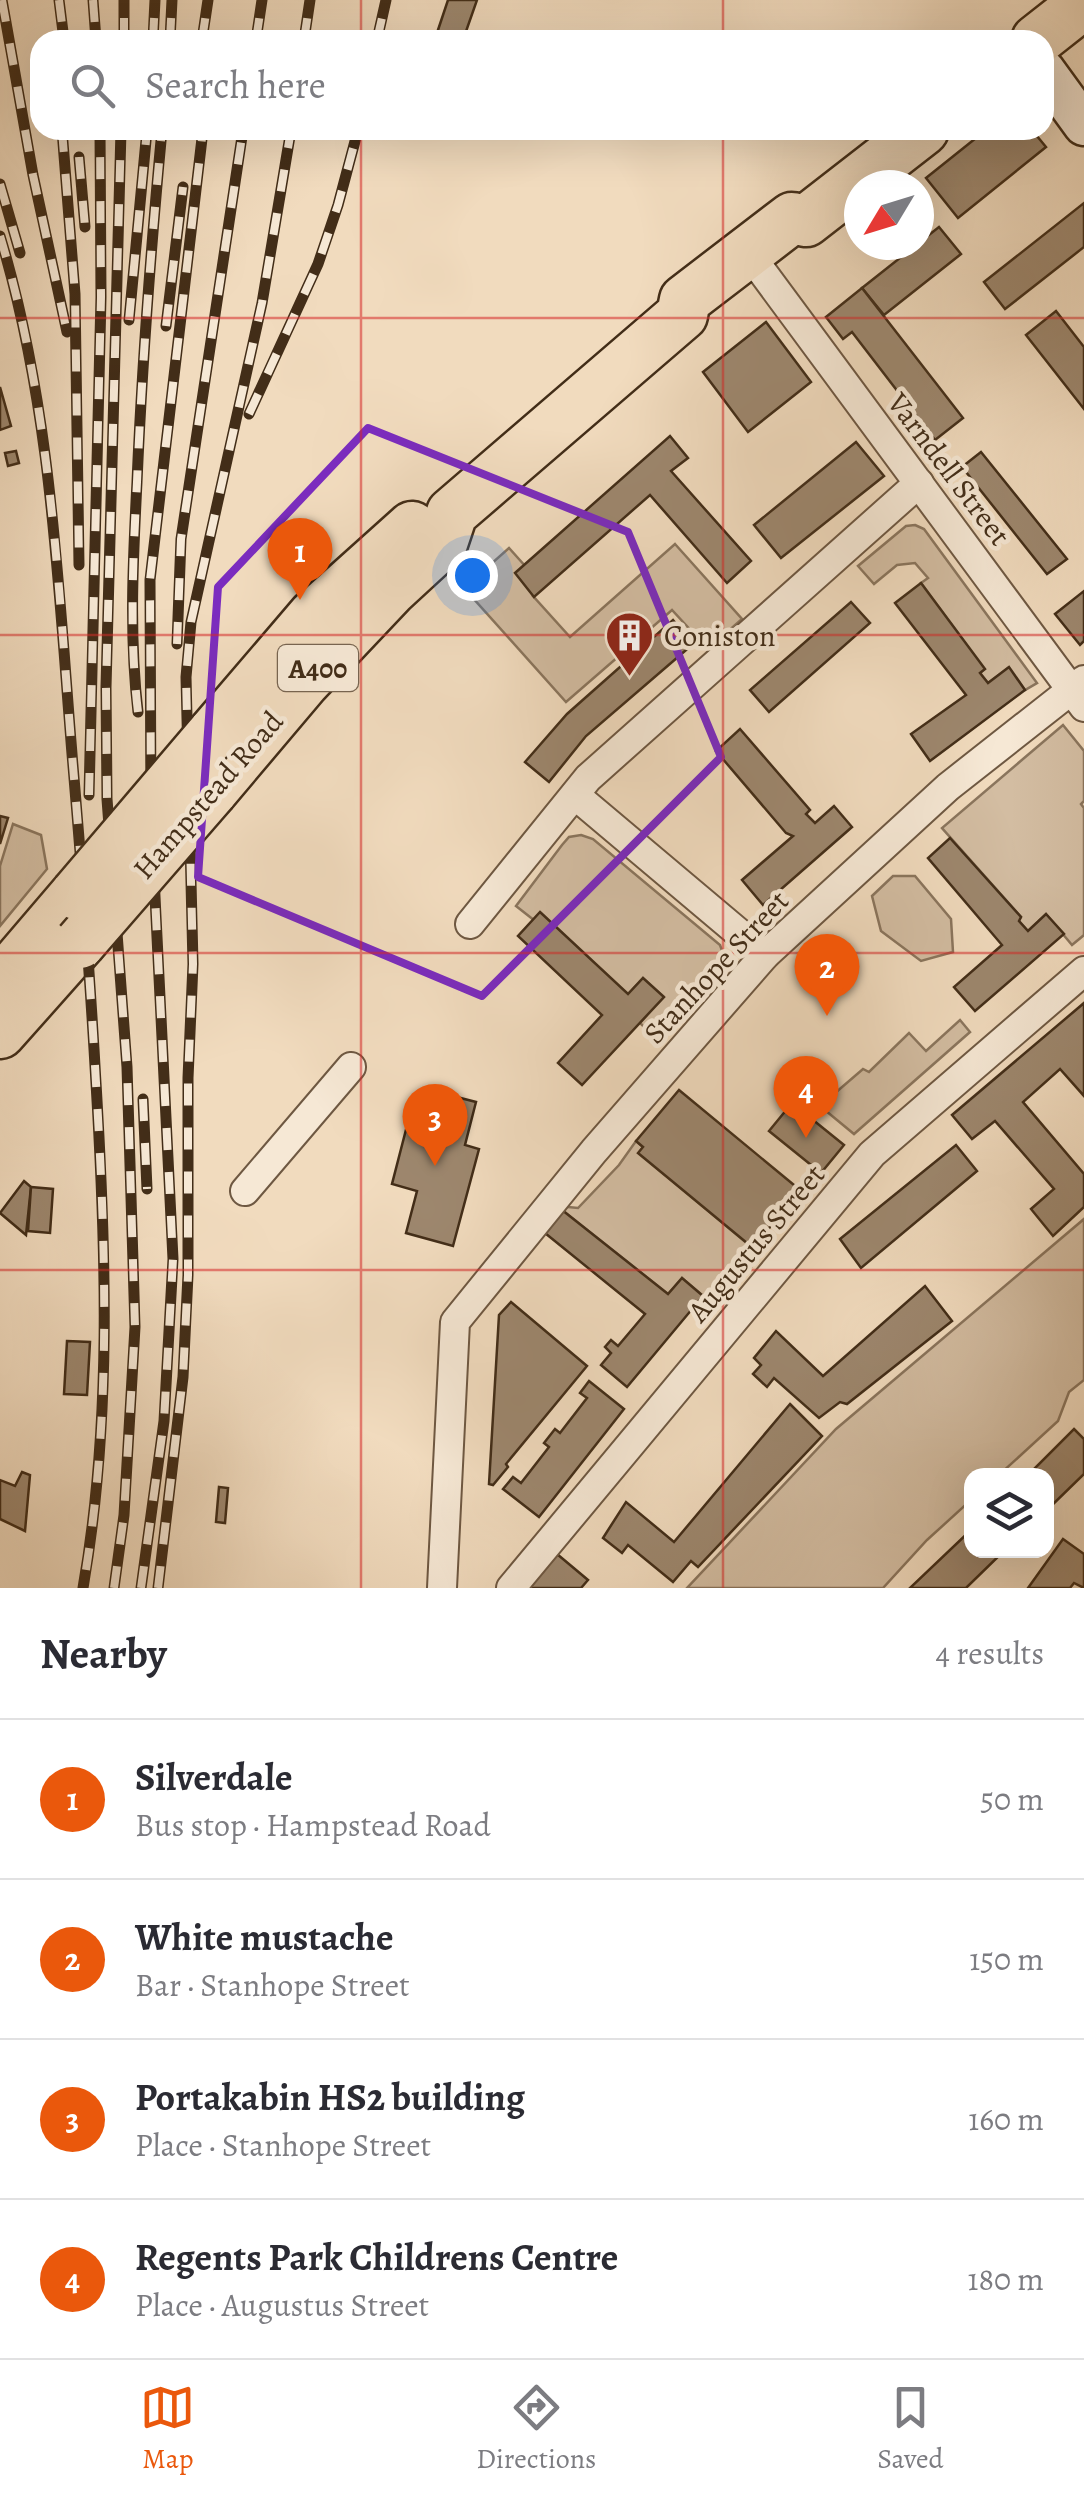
<!DOCTYPE html>
<html lang="en">
<head>
<meta charset="utf-8">
<style>
  body { margin:0; font-family:Alegreya,serif; background:#f7f7f7; color:#2b2b33 }
  .controls { position:absolute; right:30px; bottom:30px; display:grid; overflow:hidden; border-radius:20px; box-shadow:0 10px 40px #0002 }
  .controls button { width:90px; height:90px; display:grid; place-items:center; padding:0; border:0; border-bottom:2px solid #e1e1e2; background:#fff; color:#2b2b33; font:50px sans-serif }
  .compass { position:absolute; left:844px; top:170px; width:90px; height:90px; border-radius:50%; background:#fff; box-shadow:0 10px 40px #0002; rotate:232deg }
  .you { position:absolute; left:472px; top:575px; width:35px; height:35px; margin:-25px; border:8px solid #fff; border-radius:50%; background:#1a73e8; box-shadow:0 0 0 15px #1a73e833 }
  .badge { display:grid; place-items:center; width:65px; height:65px; border-radius:50%; background:#ea580c; color:#fff; font-size:32px; font-weight:700 }
  .pin { position:absolute; translate:-50% -82px; filter:drop-shadow(0 2px 5px #0008) }
  .pin::after { content:''; position:absolute; top:52px; width:35px; height:30px; background:inherit; clip-path:polygon(0 0,100% 0,50% 100%) }
  .list { margin:0; padding:0; list-style:none }
  h2 { display:flex; justify-content:space-between; align-items:center; height:130px; margin:0; padding:0 40px; font-size:42px }
  h2 small { font-size:32px; font-weight:400; color:#7c7c81 }
  .list li { display:grid; grid-template-columns:65px 1fr auto; gap:30px; align-items:center; box-sizing:border-box; height:160px; padding:0 40px; border-top:2px solid #e1e1e2 }
  .list b { display:block; font-size:38px; white-space:nowrap }
  .list p { margin:0; font-size:32px; white-space:nowrap; color:#7c7c81 }
  .list em { font-size:32px; font-style:normal; color:#7c7c81 }
  .icon { flex:none; width:55px; height:55px; fill:none; stroke:currentColor; stroke-width:2; stroke-linecap:round; stroke-linejoin:round }
  .map { position:relative; flex:none; width:1084px; height:1588px; overflow:hidden }
  .search { position:absolute; background:#fff; box-shadow:0 10px 40px #0002; left:30px; right:30px; top:30px; height:110px; display:flex; align-items:center; gap:25px; box-sizing:border-box; padding:0 35px; border-radius:30px; color:#7c7c81; font-size:38px }
  .sheet { height:770px; background:#fff }
  nav { display:flex; justify-content:space-around; align-items:center; box-sizing:border-box; height:140px; border-top:2px solid #e1e1e2; background:#fff; font-size:28px; color:#7c7c81 }
  nav a { display:grid; justify-items:center; gap:5px }
  nav .on { color:#ea580c }
  .map>svg:first-child { display:block }
  .green { fill:#d3bda2; stroke:#8a755d; stroke-width:2.5 }
  .building { fill:#9d876e; stroke:#422d18; stroke-width:2.5 }
  .lines { fill:none; stroke-linecap:round; stroke-linejoin:round }
  .street-casing { stroke:#6e5842; stroke-width:32 }
  .secondary-casing { stroke:#422d18; stroke-width:45 }
  .highway-casing { stroke:#422d18; stroke-width:55 }
  .street { stroke:#f6e8d5; stroke-width:28 }
  .secondary { stroke:#f6e8d5; stroke-width:40 }
  .highway { stroke:#f1dbbe; stroke-width:50 }
  .rail-casing { stroke:#422d18; stroke-width:11 }
  .rail { stroke:#f6e8d5; stroke-width:8; stroke-dasharray:22; stroke-linecap:butt }
  .highway-bridge-casing { stroke:#422d18; stroke-width:55; stroke-linecap:butt }
  .highway-bridge { stroke:#f1dbbe; stroke-width:50 }
  .marked { fill:none; stroke:#7b2cbf; stroke-width:8; stroke-linejoin:round }
  .grid { fill:none; stroke:#d62828; stroke-width:2.5; stroke-opacity:0.55 }
  .labels { text-anchor:middle; stroke-width:9; stroke-linejoin:round; paint-order:stroke }
  .shield { fill:#f6e8d5; stroke:#786551; stroke-width:2.5 }
  .shield-label { font-size:28px; font-weight:bold; fill:#422d18 }
  .street-label { font-size:30px; fill:#422d18; stroke:#f6e8d5 }
  .poi-label { font-size:30px; fill:#422d18; stroke:#f6e8d5; text-anchor:start }
</style>
</head>
<body>
<div class="map">
<svg width="1084" height="1588" viewBox="0 0 1084 1588">
  <rect width="100%" height="100%" fill="#f1dbbe"/>
  <filter id="stains"><feTurbulence type="fractalNoise" baseFrequency=".002" numOctaves="4"/><feColorMatrix values="0 0 0 0 .2 0 0 0 0 .09 0 0 0 0 .02 0 0 0 .5 -.17"/></filter>
  <radialGradient id="worn" r=".72"><stop offset=".6" stop-color="#630" stop-opacity="0"/><stop offset="1" stop-color="#630" stop-opacity=".3"/></radialGradient>
  <g class="green">
    <polygon points="915,525 924,529 1037,683 1025,690 1008,668 988,683 980,673 984,669 921,583 928,578 915,563 897,565 874,584 858,566 906,526"/>
    <polygon points="675,544 742,619 708,649 672,610 566,702 464,588 509,548 543,586 533,596 570,637"/>
    <polygon points="1063,725 1084,751 1084,801 1081,804 1084,808 1084,935 1072,945 1046,914 1028,931 1019,921 1021,917 942,828"/>
    <polygon points="13,824 41,835 47,869 0,926 0,866"/>
    <polygon points="581,835 593,839 720,945 726,962 723,970 675,1026 647,1030 640,1023 663,996 643,978 628,994 516,906 562,845 569,837"/>
    <polygon points="893,876 915,876 951,919 953,952 921,961 881,931 872,896"/>
    <polygon points="960,1020 970,1032 854,1134 820,1106 863,1069 869,1072 909,1033 926,1051"/>
    <polygon points="636,1141 643,1147 639,1153 761,1255 710,1316 695,1307 703,1296 682,1278 668,1294 557,1206 578,1208 619,1165"/>
    <polygon points="1084,1219 1084,1380 1069,1392 1058,1421 999,1475 972,1476 971,1500 927,1540 883,1588 687,1588 836,1429"/>
  </g>
  <g class="building">
    <polygon points="448,0 477,0 463,40 437,33"/>
    <polygon points="986,130 1032,130 1046,147 958,218 926,178"/>
    <polygon points="1084,203 1084,247 1005,309 984,282"/>
    <polygon points="939,227 961,254 884,315 862,288"/>
    <polygon points="862,288 963,418 935,440 852,332 843,339 826,317"/>
    <polygon points="1056,311 1084,347 1084,409 1026,335"/>
    <polygon points="766,322 811,382 748,432 703,372"/>
    <polygon points="0,387 11,426 0,430"/>
    <polygon points="670,436 688,458 671,471 751,561 727,583 650,495 534,597 515,573"/>
    <polygon points="856,442 884,476 781,558 754,525"/>
    <polygon points="16,451 19,463 8,466 5,453"/>
    <polygon points="981,452 1067,559 1047,574 962,467"/>
    <polygon points="921,583 985,669 980,673 988,683 1009,667 1025,690 930,761 911,734 966,695 895,603"/>
    <polygon points="1084,591 1084,641 1080,645 1055,614"/>
    <polygon points="851,602 870,623 769,712 750,690"/>
    <polygon points="673,620 693,644 586,736 549,782 525,762 567,714"/>
    <polygon points="740,729 810,810 806,814 815,823 834,806 852,827 763,905 742,880 793,836 786,833 716,751"/>
    <polygon points="0,816 8,818 0,844"/>
    <polygon points="950,838 1021,917 1019,921 1028,931 1046,914 1064,934 975,1011 954,987 1002,945 928,858"/>
    <polygon points="540,912 628,994 643,978 664,997 582,1085 558,1063 602,1015 518,936"/>
    <polygon points="1084,1003 1084,1096 1060,1069 1023,1102 1084,1174 1084,1207 1053,1236 1031,1209 1054,1189 995,1121 972,1139 952,1115"/>
    <polygon points="679,1090 800,1190 753,1248 638,1153 643,1147 636,1141"/>
    <polygon points="445,1094 476,1102 465,1145 479,1149 453,1246 406,1233 417,1191 392,1184 409,1118 436,1125"/>
    <polygon points="792,1103 844,1145 821,1173 769,1131"/>
    <polygon points="956,1145 977,1171 861,1268 840,1239"/>
    <polygon points="24,1181 31,1187 26,1235 0,1213"/>
    <polygon points="31,1187 53,1189 50,1233 28,1231"/>
    <polygon points="557,1206 668,1294 682,1278 703,1296 627,1387 601,1365 611,1353 605,1347 611,1340 618,1346 645,1314 540,1229"/>
    <polygon points="925,1286 952,1321 847,1404 840,1402 819,1418 774,1378 767,1387 753,1374 761,1365 754,1358 776,1331 823,1376"/>
    <polygon points="511,1302 587,1366 506,1464 508,1467 493,1485 489,1484 499,1315"/>
    <polygon points="67,1341 90,1342 87,1395 64,1394"/>
    <polygon points="589,1381 624,1409 539,1517 503,1489 513,1477 521,1483 549,1447 544,1443 555,1429 560,1433 587,1398 580,1393"/>
    <polygon points="790,1404 822,1436 698,1567 691,1561 673,1582 628,1545 622,1553 603,1538 626,1502 674,1542"/>
    <polygon points="1074,1429 1084,1439 1084,1474 1046,1511 1046,1476 1027,1476"/>
    <polygon points="22,1472 30,1475 25,1531 0,1519 0,1480 15,1486"/>
    <polygon points="219,1487 228,1488 225,1523 216,1522"/>
    <polygon points="972,1529 972,1550 1005,1550 966,1588 910,1588"/>
    <polygon points="1063,1539 1084,1554 1084,1588 1074,1583 1070,1588 1028,1588"/>
    <polygon points="557,1554 588,1580 581,1588 529,1588"/>
  </g>
  <g class="lines">
    <defs>
      <g id="street">
        <polyline points="761,270 1084,707"/>
        <polyline points="575,795 765,955"/>
        <polyline points="470,924 588,778 919,483"/>
        <polyline points="245,1191 351,1067"/>
        <polyline points="442,1588 455,1322 594,1151 765,955 948,787 1084,680"/>
        <polyline points="511,1588 872,1154 1084,971"/>
      </g>
      <polyline id="secondary" points="1044,70 1084,125"/>
      <g id="highway">
        <polyline points="1037,40 1084,3"/>
        <polyline points="213,733 314,615 412,527"/>
        <polyline points="212,791 304,682 391,590 442,543 452,513 682,315 685,300 792,218 806,221 923,130"/>
        <polyline points="0,983 76,894"/>
        <polyline points="0,1033 80,943"/>
      </g>
    </defs>
    <use href="#street" class="street-casing"/>
    <use href="#secondary" class="secondary-casing"/>
    <use href="#highway" class="highway-casing"/>
    <use href="#street" class="street"/>
    <use href="#secondary" class="secondary"/>
    <use href="#highway" class="highway"/>
    <defs>
      <g id="rail">
        <polyline points="2,0 33,175 67,332"/>
        <polyline points="59,0 64,40"/>
        <polyline points="93,0 96,40"/>
        <polyline points="124,40 124,0"/>
        <polyline points="153,40 155,0"/>
        <polyline points="170,40 172,0"/>
        <polyline points="202,40 208,0"/>
        <polyline points="256,40 262,0"/>
        <polyline points="304,40 310,0"/>
        <polyline points="377,40 386,0"/>
        <polyline points="62,130 75,294 79,565"/>
        <polyline points="79,157 85,227"/>
        <polyline points="0,184 20,253"/>
        <path d="M 0,236 C 52,409 58,588 73,766 C 82,872 90,977 96,1083 C 106,1251 112,1421 83,1588"/>
        <polyline points="129,320 147,130"/>
        <polyline points="166,326 183,187"/>
        <polyline points="249,414 318,264 338,205 358,130"/>
        <polyline points="177,644 181,539 243,130"/>
        <path d="M 138,712 C 129,636 133,559 137,482 C 142,365 151,247 162,130"/>
        <polyline points="89,795 101,297 100,130"/>
        <polyline points="143,1099 147,1189"/>
        <polyline points="114,1588 124,1515 135,1327 127,1067 107,799 106,687 121,130"/>
        <polyline points="141,1588 164,1421 173,1259 151,816 150,580 203,130"/>
        <polyline points="158,1588 183,1377 188,1275 188,1078 193,964 186,677 191,622 262,303 291,130"/>
      </g>
    </defs>
    <use href="#rail" class="rail-casing"/>
    <use href="#rail" class="rail"/>
    <defs>
      <g id="highway-bridge">
        <polyline points="76,894 213,733"/>
        <polyline points="80,943 212,791"/>
      </g>
    </defs>
    <use href="#highway-bridge" class="highway-bridge-casing"/>
    <use href="#highway-bridge" class="highway-bridge"/>
  </g>
  <path class="marked" d="M 368,428 L 628,532 L 721,757 L 482,996 L 198,877 L 218,587 Z"/>
  <path class="grid" d="M 361,0 L 361,40M 723,0 L 723,40M 361,130 L 361,1588M 723,130 L 723,1588M 0,318 L 1084,318M 0,635 L 1084,635M 0,953 L 1084,953M 0,1270 L 1084,1270"/>
  <defs>
    <symbol id="building-pin" viewBox="-11 -11 22 30"><path d="M0 17L-7.5 6A9.5 9.5 0 1 1 7.5 6Z" fill="#8f2418" stroke="#f6e8d5"/><path d="M-4-6H4V6H1V3H-1V6H-4ZM-2.5-4.3h1.7v1.8h-1.7ZM.8-4.3h1.7v1.8H.8ZM-2.5-1h1.7V.8h-1.7ZM.8-1h1.7V.8H.8Z" fill="#fff"/></symbol>
  </defs>
  <g fill-rule="evenodd">
    <use href="#building-pin" x="602" y="608" width="55" height="75"/>
  </g>
  <g class="labels">
    <rect class="shield" x="278" y="645" width="80" height="46" rx="8"/>
    <g class="shield-label">
      <text x="318" y="678">A400</text>
    </g>
    <g class="street-label">
      <text transform="translate(949 469) rotate(53)" y="10">Varndell Street</text>
      <text transform="translate(208 795) rotate(-49)" y="10">Hampstead Road</text>
      <text transform="translate(716 967) rotate(-47)" y="10">Stanhope Street</text>
      <text transform="translate(756 1243) rotate(-50)" y="10">Augustus Street</text>
    </g>
    <g class="poi-label">
      <text x="664" y="646">Coniston</text>
    </g>
  </g>
  <rect width="100%" height="100%" filter="url(#stains)"/>
  <rect width="100%" height="100%" fill="url(#worn)"/>
</svg>
<div class="controls">
<button><svg class="icon" aria-label="layers" viewBox="0 0 24 24"><path d="M12 4l9 5-9 5-9-5zM3 14l9 5 9-5"/></svg></button>
</div>
<svg class="compass" viewBox="-18 -18 36 36"><path d="M0-13l5 13h-10z" fill="#e53935"/><path d="M0 13l5-13h-10z" fill="#7c7c81"/></svg>
<div class="you"></div>
<div class="pin badge" style="left:300px;top:600px">1</div>
<div class="pin badge" style="left:827px;top:1016px">2</div>
<div class="pin badge" style="left:435px;top:1166px">3</div>
<div class="pin badge" style="left:806px;top:1138px">4</div>
<div class="search"><svg class="icon" aria-label="search" viewBox="0 0 24 24"><circle cx="10" cy="10" r="6"/><path d="M15 15l6 6"/></svg>Search here</div>
</div>
<section class="sheet">
<h2>Nearby<small>4 results</small></h2>
<ul class="list">
<li><span class="badge">1</span><div><b>Silverdale</b><p>Bus stop · Hampstead Road</p></div><em>50 m</em></li>
<li><span class="badge">2</span><div><b>White mustache</b><p>Bar · Stanhope Street</p></div><em>150 m</em></li>
<li><span class="badge">3</span><div><b>Portakabin HS2 building</b><p>Place · Stanhope Street</p></div><em>160 m</em></li>
<li><span class="badge">4</span><div><b>Regents Park Childrens Centre</b><p>Place · Augustus Street</p></div><em>180 m</em></li>
</ul>
</section>
<nav>
<a class="on"><svg class="icon" aria-label="map" viewBox="0 0 24 24"><path d="M3 6l6-2 6 2 6-2v14l-6 2-6-2-6 2zM9 4v14M15 6v14"/></svg>Map</a>
<a><svg class="icon" aria-label="directions" viewBox="0 0 24 24"><path d="M12 3l9 9-9 9-9-9zM9 14v-3h6M13 9l2 2-2 2"/></svg>Directions</a>
<a><svg class="icon" aria-label="saved" viewBox="0 0 24 24"><path d="M7 4h10v16l-5-4-5 4z"/></svg>Saved</a>
</nav>
</body>
</html>
